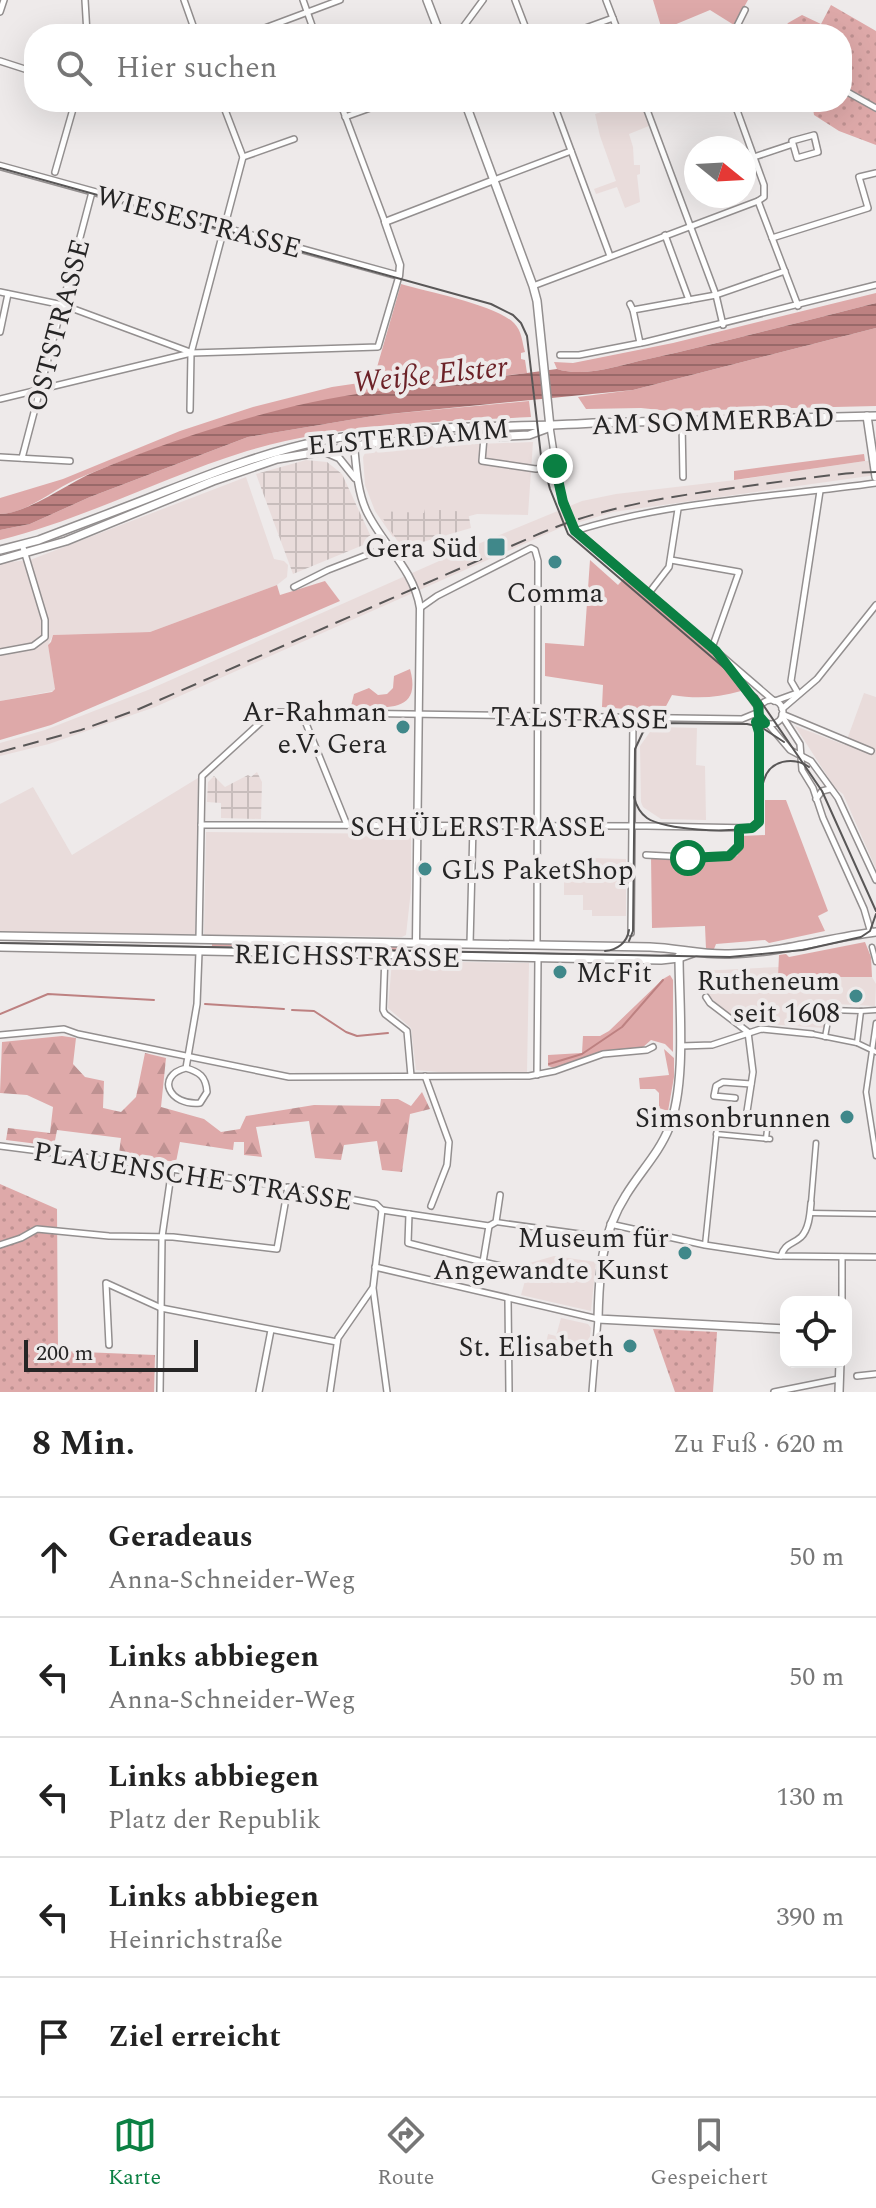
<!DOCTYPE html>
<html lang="de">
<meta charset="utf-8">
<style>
:root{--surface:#fff;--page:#f6f6f6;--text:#222;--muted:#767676;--line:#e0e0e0;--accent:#0b8043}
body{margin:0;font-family:Spectral,serif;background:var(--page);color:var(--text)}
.controls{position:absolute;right:24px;bottom:24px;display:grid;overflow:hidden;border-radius:16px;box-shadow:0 8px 32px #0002}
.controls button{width:72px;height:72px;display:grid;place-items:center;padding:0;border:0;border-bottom:2px solid var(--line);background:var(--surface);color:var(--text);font:40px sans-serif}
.compass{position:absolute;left:684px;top:136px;width:72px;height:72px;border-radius:50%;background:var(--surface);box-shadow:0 8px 32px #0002;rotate:108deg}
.scale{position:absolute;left:24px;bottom:20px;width:174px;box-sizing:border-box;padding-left:8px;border:4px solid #262525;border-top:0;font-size:22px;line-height:28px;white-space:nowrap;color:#262525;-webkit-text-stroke:6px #eeeaea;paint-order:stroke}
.stop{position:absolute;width:24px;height:24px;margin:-18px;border:6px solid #0b8043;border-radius:50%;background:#fff}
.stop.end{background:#0b8043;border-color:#fff;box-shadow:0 2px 8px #0008}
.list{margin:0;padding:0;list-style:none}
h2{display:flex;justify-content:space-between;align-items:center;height:104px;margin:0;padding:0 32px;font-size:34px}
h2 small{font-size:26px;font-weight:400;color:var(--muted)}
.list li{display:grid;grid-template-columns:52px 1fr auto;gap:24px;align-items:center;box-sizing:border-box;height:120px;padding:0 32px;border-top:2px solid var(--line)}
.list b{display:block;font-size:30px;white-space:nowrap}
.list p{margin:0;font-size:26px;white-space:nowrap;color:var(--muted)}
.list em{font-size:26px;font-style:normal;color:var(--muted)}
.icon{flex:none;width:44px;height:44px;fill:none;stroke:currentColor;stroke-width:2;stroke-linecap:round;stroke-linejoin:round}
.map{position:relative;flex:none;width:876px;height:1392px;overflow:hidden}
.search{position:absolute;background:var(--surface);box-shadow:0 8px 32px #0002;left:24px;right:24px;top:24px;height:88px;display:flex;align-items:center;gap:20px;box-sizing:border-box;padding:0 28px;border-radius:32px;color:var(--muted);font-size:30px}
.sheet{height:704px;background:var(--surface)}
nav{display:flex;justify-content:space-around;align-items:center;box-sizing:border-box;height:112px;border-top:2px solid var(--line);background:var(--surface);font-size:22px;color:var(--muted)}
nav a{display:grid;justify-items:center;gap:4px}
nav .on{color:var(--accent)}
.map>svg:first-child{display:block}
</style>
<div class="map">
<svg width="876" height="1392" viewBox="0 0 876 1392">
<defs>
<pattern id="industrial-grid" width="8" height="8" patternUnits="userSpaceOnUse" patternTransform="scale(2)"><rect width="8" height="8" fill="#e9dcdb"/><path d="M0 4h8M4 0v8" fill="none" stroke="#c8bdbc"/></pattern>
<pattern id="forest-firs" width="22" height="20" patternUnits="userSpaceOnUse" patternTransform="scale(2)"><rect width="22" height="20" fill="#dea9a9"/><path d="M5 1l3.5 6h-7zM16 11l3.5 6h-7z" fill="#be9191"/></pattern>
<pattern id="garden-dots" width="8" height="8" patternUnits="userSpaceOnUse" patternTransform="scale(2)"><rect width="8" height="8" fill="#dea9a9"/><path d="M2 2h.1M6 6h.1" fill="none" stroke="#be9191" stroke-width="1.8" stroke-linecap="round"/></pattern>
<pattern id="water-rules" width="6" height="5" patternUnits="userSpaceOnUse" patternTransform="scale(2)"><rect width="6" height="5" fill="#bd8181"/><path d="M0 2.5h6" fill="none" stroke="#996969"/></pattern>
</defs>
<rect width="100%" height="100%" fill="#eeeaea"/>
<g fill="#e9dcdb">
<path d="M633 102H640L649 126 629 134 633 147 634 165H640V174L637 175 640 202 625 208 617 187 596 194 594 189 616 181 600 136 595 114Z"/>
<path d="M533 442 528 515 477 514 393 537 375 511 365 485 363 457 366 451 374 448Z"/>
<path d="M865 461H876V475L613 512 560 528 155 707 49 744 0 756V743L45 730 148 690 473 546 582 501 616 494 744 479Z"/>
<path d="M246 477 274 559 284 561 288 565 287 577 277 585 150 632 53 635 48 645 55 688 53 691 0 701V563L30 560Z"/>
<path d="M864 693 876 697V869L843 794 835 788 795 726 845 745Z"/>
<path d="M660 727 697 728 696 765 705 766 706 820 661 819 643 807 641 802 640 746 650 732Z"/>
<path d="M198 778 195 934H0V804L33 787 72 855Z"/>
<path d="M206 832 411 834V890L406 935 402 937 204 935Z"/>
<path d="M591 858 626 859V916H592V910H583V895H564V873L578 870V860Z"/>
<path d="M392 961 529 963 527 1073H450L416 1070 411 1028 388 1008Z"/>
<path d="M779 967 778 977H872L876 984 875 1006 835 1004V1001L827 1000 822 1018 825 1019V1028L736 1022 700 987V971Z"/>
<path d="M554 1256 596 1262 591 1311 521 1295 530 1263Z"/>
<path d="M561 1318 588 1324 591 1328 589 1344 579 1345 571 1341 570 1357 553 1356V1352L545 1349 548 1334 556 1336Z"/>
</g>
<g fill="url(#industrial-grid)">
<path d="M306 460 327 462 342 474 373 541 293 574 256 474Z"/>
<path d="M425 509 468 512 471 528 402 548 378 511 424 513Z"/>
<path d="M257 772 262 782 261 819 221 818V803L207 802 208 782 214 776 225 787 248 775 251 777Z"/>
</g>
<g fill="#dea9a9">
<path d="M653 0H748L734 25 710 10 662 30Z"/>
<path d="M401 284C428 292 496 305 514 323 522 331 522 342 525 352L521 353V359L525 360 527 373C423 386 320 396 220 427 172 443 123 459 77 479 52 490 28 513 0 514V498L63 479 180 431 253 407 332 387 373 381Z"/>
<path d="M876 293V303C800 322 724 342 648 359 619 365 585 378 557 369L554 362 573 363 673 343Z"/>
<path d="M876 328V406L670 411 641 408 586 409 578 397 633 390Z"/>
<path d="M529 401 531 417C435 422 339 424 247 451 163 477 85 519 0 540V530L30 524 90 497 248 437 379 415Z"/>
<path d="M864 454 865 461 734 480V471Z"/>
<path d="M590 560 618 585 625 577C655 602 730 655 741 691 717 698 696 699 672 695L665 708 647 711 602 707 603 685 545 676V643L584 646Z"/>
<path d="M325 581 340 601 51 725 0 740V701L52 692 55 689 48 645 51 642 53 635 150 632 277 585 280 595Z"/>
<path d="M410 669C423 716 381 707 351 706L354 694 369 688 378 695 387 694 393 688 394 676Z"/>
<path d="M765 800H786L828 911 818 916 825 931 769 943 765 940 716 944 714 949H706L705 926 652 928 651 856 727 858 737 856 741 849V836L765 835Z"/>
<path d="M865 942 871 957 872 977H778L779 955 786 954 789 957Z"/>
<path d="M212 943H234L409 946H406L405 951 363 953 261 951V947L212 946Z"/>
<path d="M670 975 673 980V1052L665 1044 651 1040 642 1048 605 1052 554 1068 548 1066V1055L582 1053 583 1036H600L609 1031 663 979Z"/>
<path d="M664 1049 674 1058V1077L668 1111 659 1108V1093L655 1089H640L639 1078 669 1075Z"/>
</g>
<path fill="url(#forest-firs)" d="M62 1036 76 1038 73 1064 85 1077 104 1081 103 1108 121 1112 136 1097 145 1053 166 1058 161 1107 204 1119 221 1132 240 1129 246 1116 314 1105 380 1106 381 1099H398L411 1106 422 1092 430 1109 410 1114 402 1172 382 1170 377 1141 344 1145 341 1160 315 1158 309 1121 256 1127 262 1157 244 1155V1142H234L233 1150 180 1142 176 1162 119 1154 121 1138 57 1130 54 1146 6 1140 8 1128 50 1133 53 1107 27 1095 0 1093 2 1042Z"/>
<g fill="url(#garden-dots)">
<path d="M831 5 876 31V145L839 131 814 115 812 102H842V34H780L788 23 802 15 821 24Z"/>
<path d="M0 1184 57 1209 58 1351 155 1355 154 1392H0Z"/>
<path d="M653 1329 717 1332 713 1392H675Z"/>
</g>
<path fill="url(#water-rules)" d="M876 303V328L633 390 379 415 248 437 90 497 30 524 0 530V514C29 513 66 484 94 472 149 449 209 428 267 413 361 387 461 383 557 369 585 378 619 365 648 359 724 342 800 322 876 303Z"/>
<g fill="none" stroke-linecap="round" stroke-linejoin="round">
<g stroke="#bd8181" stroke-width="2">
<path d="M205 1004 284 1009"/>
<path d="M292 1010 314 1011 346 1032 357 1036 388 1033"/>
<path d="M0 1014 48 994 154 1000"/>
<path d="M549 1064 582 1054 622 1027 663 980"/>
</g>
<defs>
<g id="pedestrian">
<path d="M872 947 876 962"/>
<path d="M861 1011 876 1010"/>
<path d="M876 1023 866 1092 876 1156"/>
<path d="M812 1034 857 1043 876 1052"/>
<path d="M825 1037 830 1010 861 1011 857 1043"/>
<path d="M716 1134 770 1139"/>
<path d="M766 1139 768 1120"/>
<path d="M811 1203 816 1143"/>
<path d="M810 1213 876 1214"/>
<path d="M496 1222 605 1237"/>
<path d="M705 1245 718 1119 818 1123"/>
</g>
<g id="minor">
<path d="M85 0 87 34"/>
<path d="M184 0 196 34"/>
<path d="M303 0 315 34"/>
<path d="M515 0 528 34"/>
<path d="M606 0 619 34"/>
<path d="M0 12 4 0"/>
<path d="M249 34 340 0"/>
<path d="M458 34 483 0"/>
<path d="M569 34 613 18"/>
<path d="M733 34 745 10"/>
<path d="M0 61 34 72"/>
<path d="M842 89 876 108"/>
<path d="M340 102 385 222"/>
<path d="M553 102 610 256"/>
<path d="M644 102 716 295 723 325"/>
<path d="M734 102 764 185V197L758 201 798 306"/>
<path d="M345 117 387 102"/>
<path d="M243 157 294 139"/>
<path d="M754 157 793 144 792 141 814 135 818 152 797 158 793 144"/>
<path d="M55 172 75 102"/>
<path d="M494 180 571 151"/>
<path d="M665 235 689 300"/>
<path d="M772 238 868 208 859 177 876 173"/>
<path d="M533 286 758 201"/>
<path d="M0 292 63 305 190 352"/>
<path d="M630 304 633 310 716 295 785 271"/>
<path d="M633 310 640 343"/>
<path d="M0 332 8 294"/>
<path d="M560 355H579L646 342 876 285"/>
<path d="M0 399 191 353 378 347 399 276"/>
<path d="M190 410 191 353 243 157 222 102"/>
<path d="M682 422 683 477"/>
<path d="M550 427 560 492 573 528 774 701"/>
<path d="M484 437 482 461 536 469 555 466"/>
<path d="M0 457 70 461"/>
<path d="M22 458 92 192"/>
<path d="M575 531C670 501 777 497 876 483"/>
<path d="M671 560 739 572 712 648"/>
<path d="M294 587 328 570 390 546"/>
<path d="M649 593 669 567 678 509"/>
<path d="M420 608 437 596 531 548 535 550 538 561 537 945"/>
<path d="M0 652 33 646 45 637V620L22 544"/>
<path d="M724 661 759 709"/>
<path d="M798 693 791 681 820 491"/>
<circle cx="771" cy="712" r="12"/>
<path d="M775 701 797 693"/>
<path d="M782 709 817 679 876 605"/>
<path d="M305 713V721L347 825"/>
<path d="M782 714 871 751"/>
<path d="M782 716 800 744 802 770 813 788 823 818 864 909 871 933"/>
<path d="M768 724 790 750 811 761 838 798 876 880"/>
<path d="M816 799 822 791 830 789"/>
<path d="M201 825 647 826 752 828 759 822V732L756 722"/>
<path d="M646 855 705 858 729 856 739 846V829"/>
<path d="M631 933 633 718"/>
<path d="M199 939 202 776 272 712 742 719 759 712"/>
<path d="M470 944 473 826"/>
<path d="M385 955 383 1010 385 1014 407 1031 411 1076"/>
<path d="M706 997 710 1003 748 1032 753 1072 746 1118"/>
<path d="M0 1035 64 1029 78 1034 289 1077 529 1076 555 1071 603 1054 647 1050 653 1047"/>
<path d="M681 1046 712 1045 761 1029 812 1034"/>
<path d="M186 1068C199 1072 206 1076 207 1092L200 1103C169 1106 155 1076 186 1068L197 1004 199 952"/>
<path d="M537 1075 538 958"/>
<path d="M425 1076 449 1142 447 1165 431 1206"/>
<path d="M735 1098 714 1096 716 1086 723 1082 751 1084"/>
<path d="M0 1146C126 1162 251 1179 376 1204L382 1210"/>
<path d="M382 1210 373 1288 387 1392"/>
<path d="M382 1210 489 1226 496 1222 500 1195"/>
<path d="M409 1214 408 1243 483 1262 489 1226"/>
<path d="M610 1224 705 1245 777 1256 876 1257"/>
<path d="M0 1245 21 1238 37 1229 109 1236 173 1237 277 1249 288 1187"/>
<path d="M781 1256C785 1243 792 1245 801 1237 809 1229 810 1214 811 1203"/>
<path d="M483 1262 527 1272"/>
<path d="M375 1267 598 1319 592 1392"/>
<path d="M508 1299 509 1392"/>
<path d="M842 1302V1257"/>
<path d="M109 1345 106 1283 161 1308 337 1342"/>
<path d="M857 1376 876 1374"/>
<path d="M160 1392 162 1237 172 1168"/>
<path d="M259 1392 271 1330"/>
<path d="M330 1392 338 1338 372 1289"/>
<path d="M774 1392 839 1379"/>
</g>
<g id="tertiary">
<path d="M0 166 399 276 400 265 385 222 494 180"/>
<path d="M353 436C356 460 356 487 366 510 381 543 414 569 420 608L416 942"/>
<path d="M325 452 339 458 355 478"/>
</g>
<g id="secondary">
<path d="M427 0 440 34"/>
<path d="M465 102 533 286 537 301 550 427"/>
<path d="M867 416 876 477"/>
<path d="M0 550 39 540C80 524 122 509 164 492 215 472 266 452 320 441 409 423 503 429 593 423L876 416"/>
<path d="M0 560 66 541 213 481 277 459 379 442 529 435 548 428"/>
<path d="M0 936 650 947C677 948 702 955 729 954 780 953 827 938 876 932"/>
<path d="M0 947 661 960 679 958 693 953"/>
<path d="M679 956C679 1005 687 1083 669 1128 659 1153 640 1172 626 1195 601 1234 599 1274 598 1319L786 1329"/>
<path d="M839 1392 840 1362"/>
</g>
</defs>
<use href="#pedestrian" stroke="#938f8f" stroke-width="7"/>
<use href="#minor" stroke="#938f8f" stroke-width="8"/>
<use href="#tertiary" stroke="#938f8f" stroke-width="9"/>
<use href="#secondary" stroke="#938f8f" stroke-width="10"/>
<use href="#pedestrian" stroke="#fff" stroke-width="4"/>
<use href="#minor" stroke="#fff" stroke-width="5"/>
<use href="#tertiary" stroke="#fff" stroke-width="6"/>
<use href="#secondary" stroke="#fff" stroke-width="7"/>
<g stroke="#595757" stroke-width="2">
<path d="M0 168 491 304 513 315 521 323 527 336 541 456 550 489 568 534 757 696 822 791 876 911"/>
<path d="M634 797C636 805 640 813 647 818 662 829 734 835 750 826 767 815 758 796 764 780 770 760 793 756 809 767"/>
<path d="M629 941 633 931 635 749 643 732 657 723 747 724 761 727 784 742"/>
<path d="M0 943 730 957 803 950 861 937 870 931 876 914"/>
<path d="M605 951C617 950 627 943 629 930"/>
</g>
<path stroke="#595757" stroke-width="2" stroke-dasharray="16 8" stroke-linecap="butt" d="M0 752 81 730 139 709 541 533C610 504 681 495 755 485 795 480 835 473 876 472"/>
</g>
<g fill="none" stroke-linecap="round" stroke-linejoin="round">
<path stroke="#0b8043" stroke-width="10" d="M555 466 563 502 575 531 716 651 758 705 759 716 765 723 756 722 759 732V822L752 828 739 829V846L729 856 688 858"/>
</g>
<g fill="#40888a" stroke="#eeeaea" stroke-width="3">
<rect x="486" y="537" width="20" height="20" rx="4"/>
<circle cx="555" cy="562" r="8"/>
<circle cx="403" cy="727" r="8"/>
<circle cx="425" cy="869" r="8"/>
<circle cx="560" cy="972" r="8"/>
<circle cx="856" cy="996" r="8"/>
<circle cx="847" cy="1117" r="8"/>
<circle cx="685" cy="1253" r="8"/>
<circle cx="630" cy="1346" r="8"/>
</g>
<g text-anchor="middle" stroke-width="8" stroke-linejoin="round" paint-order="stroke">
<g font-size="28" fill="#262525" stroke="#eeeaea">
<text transform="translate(199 221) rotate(15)" y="10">WIESESTRASSE</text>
<text transform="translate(57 325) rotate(-75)" y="10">OSTSTRASSE</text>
<text transform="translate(713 420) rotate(-2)" y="10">AM SOMMERBAD</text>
<text transform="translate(408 436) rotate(-5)" y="10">ELSTERDAMM</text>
<text transform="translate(580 717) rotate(1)" y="10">TALSTRASSE</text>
<text x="478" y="836">SCHÜLERSTRASSE</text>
<text transform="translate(347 955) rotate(1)" y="10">REICHSSTRASSE</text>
<text transform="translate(193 1175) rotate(9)" y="10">PLAUENSCHE STRASSE</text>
</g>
<g font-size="28" fill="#262525" stroke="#eeeaea" text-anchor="end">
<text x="478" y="557">Gera Süd</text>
<text x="555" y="602" text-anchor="middle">Comma</text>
<text x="387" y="721">Ar-Rahman<tspan x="387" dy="32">e.V. Gera</tspan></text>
<text x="441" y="879" text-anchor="start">GLS PaketShop</text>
<text x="576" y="982" text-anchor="start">McFit</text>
<text x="840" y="990">Rutheneum<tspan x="840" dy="32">seit 1608</tspan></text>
<text x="831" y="1127">Simsonbrunnen</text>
<text x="669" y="1247">Museum für<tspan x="669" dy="32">Angewandte Kunst</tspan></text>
<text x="614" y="1356">St. Elisabeth</text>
</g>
<g font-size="30" font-style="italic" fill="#6c2228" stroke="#eeeaea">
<text transform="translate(430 374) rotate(-6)" y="10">Weiße Elster</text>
</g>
</g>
</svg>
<div class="controls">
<button><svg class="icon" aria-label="locate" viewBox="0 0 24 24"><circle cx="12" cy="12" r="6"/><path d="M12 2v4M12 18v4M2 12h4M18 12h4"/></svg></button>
</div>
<svg class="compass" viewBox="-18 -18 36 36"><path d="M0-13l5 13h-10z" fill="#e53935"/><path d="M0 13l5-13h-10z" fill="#767676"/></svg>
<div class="scale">200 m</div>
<div class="stop" style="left:688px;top:858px"></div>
<div class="stop end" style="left:555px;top:466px"></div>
<div class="search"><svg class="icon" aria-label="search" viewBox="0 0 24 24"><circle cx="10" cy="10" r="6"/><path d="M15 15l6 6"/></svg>Hier suchen</div>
</div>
<section class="sheet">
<h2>8 Min.<small>Zu Fuß · 620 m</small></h2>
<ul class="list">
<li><svg class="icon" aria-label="ahead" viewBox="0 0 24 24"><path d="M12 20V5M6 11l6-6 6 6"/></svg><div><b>Geradeaus</b><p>Anna-Schneider-Weg</p></div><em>50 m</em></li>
<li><svg class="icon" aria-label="left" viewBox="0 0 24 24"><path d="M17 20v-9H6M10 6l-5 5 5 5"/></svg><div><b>Links abbiegen</b><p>Anna-Schneider-Weg</p></div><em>50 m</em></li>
<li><svg class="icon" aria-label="left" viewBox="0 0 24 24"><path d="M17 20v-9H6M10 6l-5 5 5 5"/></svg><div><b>Links abbiegen</b><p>Platz der Republik</p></div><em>130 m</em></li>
<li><svg class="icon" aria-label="left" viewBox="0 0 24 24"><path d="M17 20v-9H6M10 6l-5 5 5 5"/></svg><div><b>Links abbiegen</b><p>Heinrichstraße</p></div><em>390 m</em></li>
<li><svg class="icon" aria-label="arrive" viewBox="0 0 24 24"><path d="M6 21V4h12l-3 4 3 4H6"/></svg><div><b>Ziel erreicht</b></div></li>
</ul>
</section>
<nav>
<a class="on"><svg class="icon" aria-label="map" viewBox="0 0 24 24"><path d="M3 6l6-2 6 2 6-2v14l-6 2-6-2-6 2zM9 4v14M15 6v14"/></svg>Karte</a>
<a><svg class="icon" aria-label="directions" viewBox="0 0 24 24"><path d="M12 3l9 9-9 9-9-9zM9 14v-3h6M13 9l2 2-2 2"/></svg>Route</a>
<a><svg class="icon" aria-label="saved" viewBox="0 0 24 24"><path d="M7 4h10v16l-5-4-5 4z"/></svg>Gespeichert</a>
</nav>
